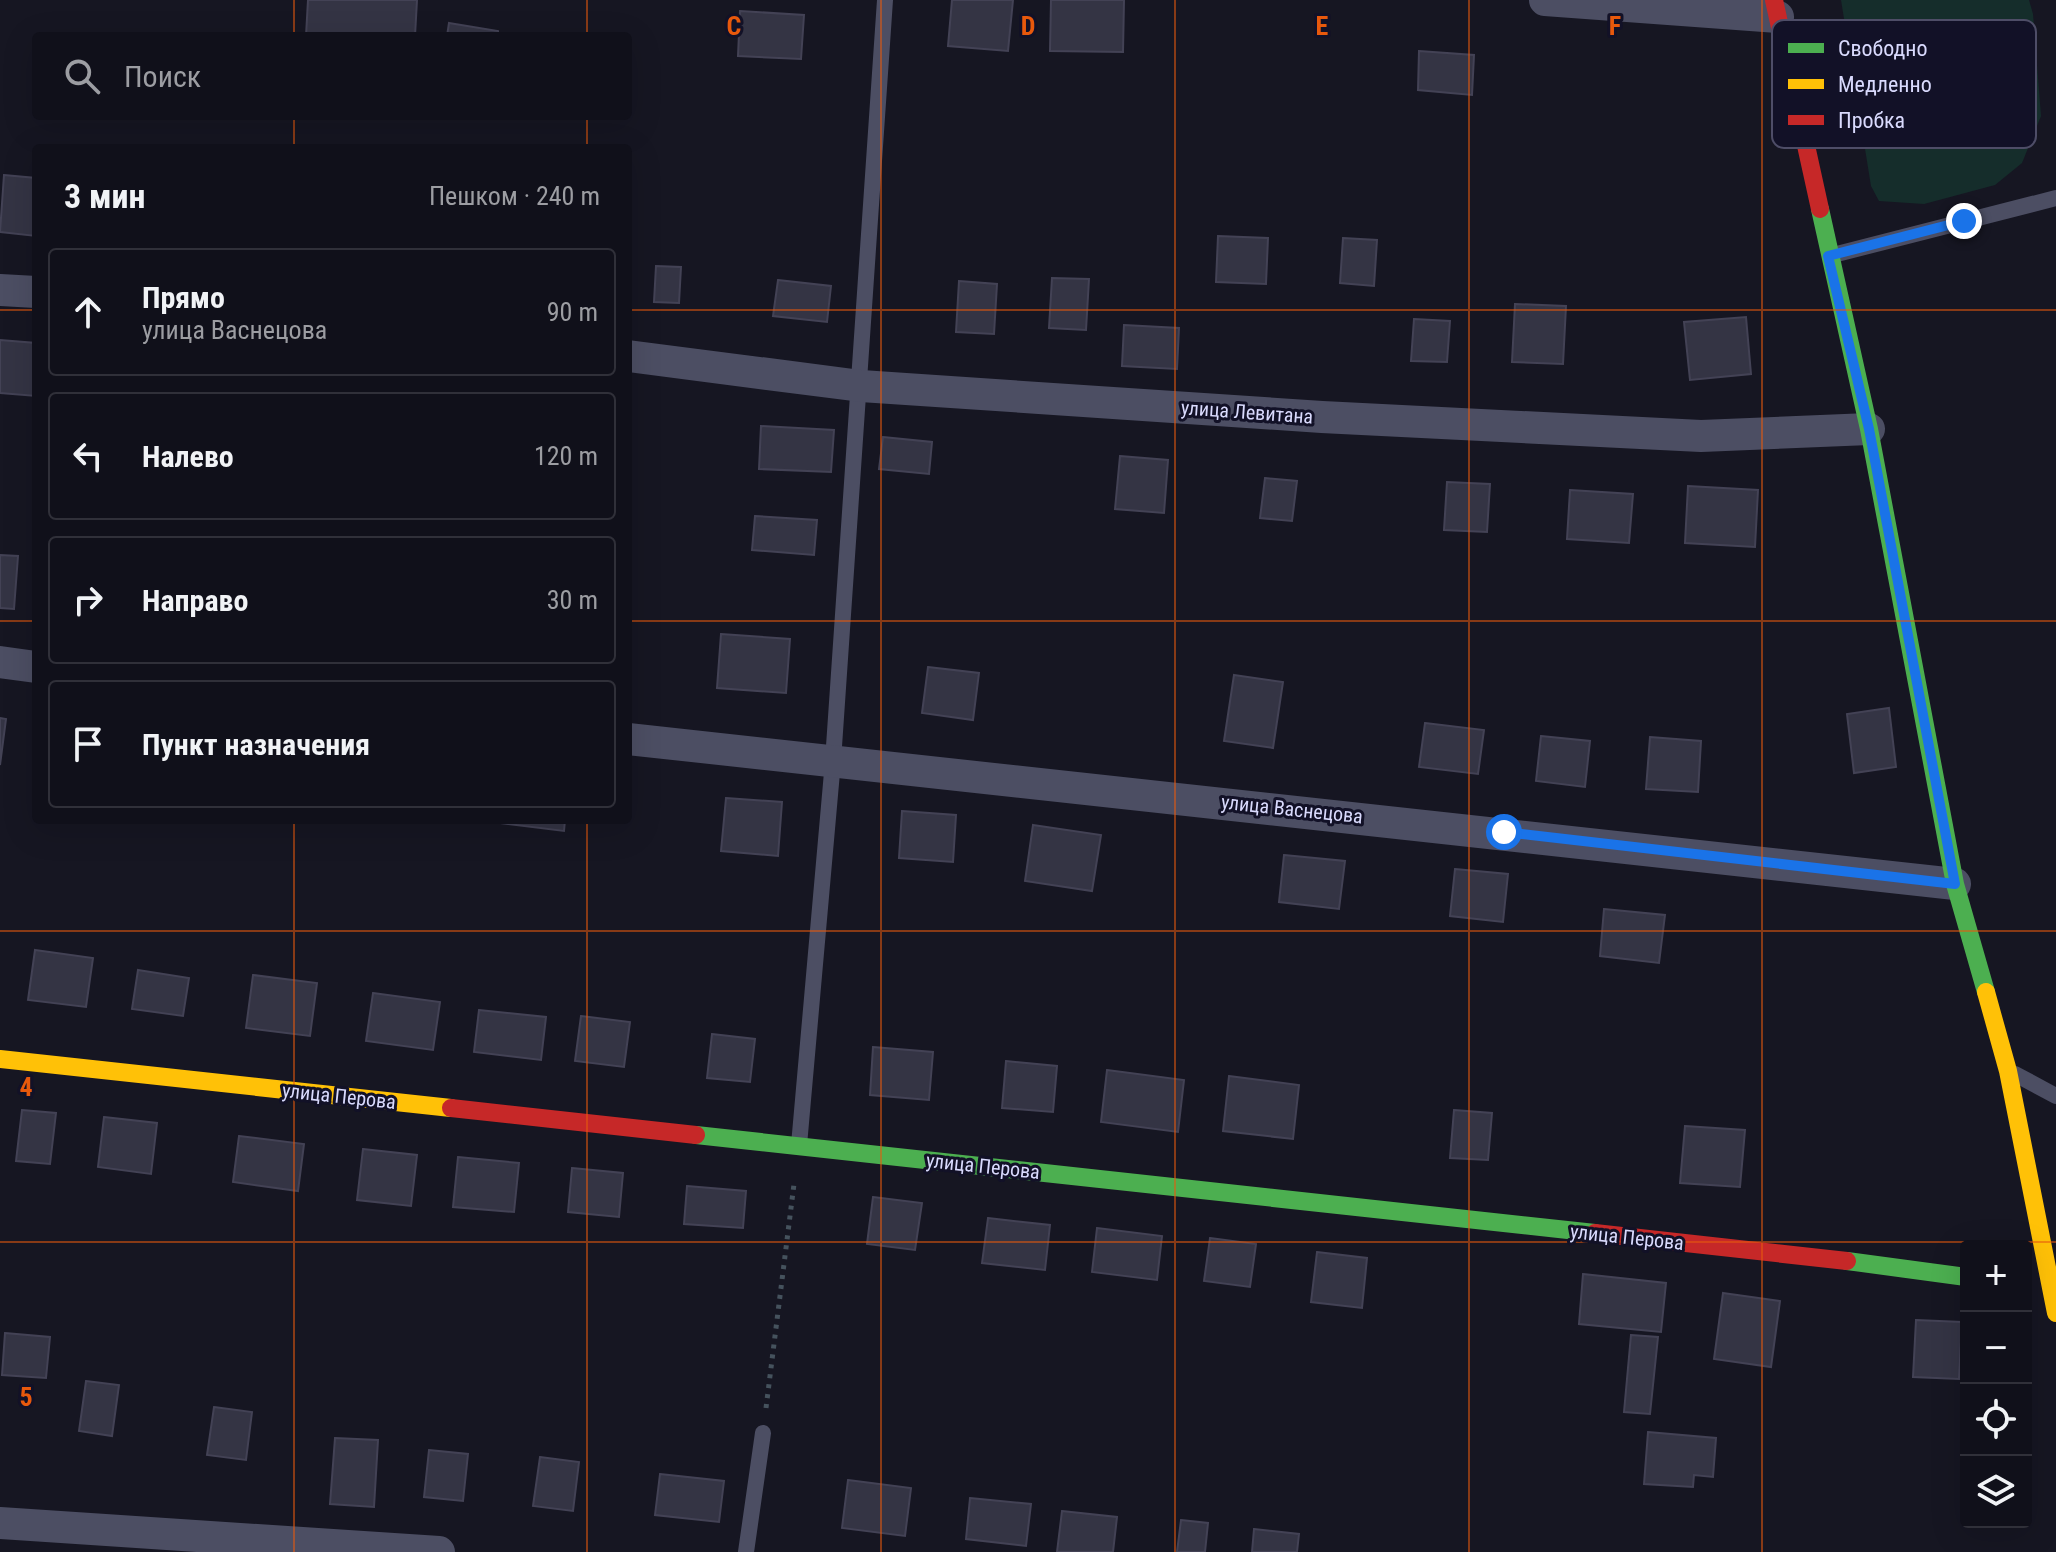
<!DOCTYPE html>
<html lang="ru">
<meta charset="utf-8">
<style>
:root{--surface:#10101a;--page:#1e1e27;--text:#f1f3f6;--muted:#9c9da2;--line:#303039}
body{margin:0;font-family:"Roboto Condensed",sans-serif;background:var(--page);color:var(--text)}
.controls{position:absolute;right:24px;bottom:24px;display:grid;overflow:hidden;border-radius:8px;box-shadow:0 8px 32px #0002}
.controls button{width:72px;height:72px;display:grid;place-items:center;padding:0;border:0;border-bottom:2px solid var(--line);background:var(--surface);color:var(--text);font:40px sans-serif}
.stop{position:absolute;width:24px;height:24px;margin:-18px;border:6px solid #1a73e8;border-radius:50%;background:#fff}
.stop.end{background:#1a73e8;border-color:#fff;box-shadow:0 2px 8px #0008}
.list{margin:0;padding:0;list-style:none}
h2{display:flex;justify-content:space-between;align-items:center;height:104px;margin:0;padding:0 32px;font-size:34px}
h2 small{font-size:26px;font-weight:400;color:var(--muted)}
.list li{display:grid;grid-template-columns:52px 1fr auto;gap:24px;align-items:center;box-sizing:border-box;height:128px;margin:0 16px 16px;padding:0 16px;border:2px solid var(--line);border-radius:8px}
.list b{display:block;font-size:30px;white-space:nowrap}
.list p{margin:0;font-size:26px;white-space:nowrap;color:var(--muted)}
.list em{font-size:26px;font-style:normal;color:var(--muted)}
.icon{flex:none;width:44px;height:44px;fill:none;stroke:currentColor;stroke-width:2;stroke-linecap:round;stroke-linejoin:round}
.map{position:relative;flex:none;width:2056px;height:1552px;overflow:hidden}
.search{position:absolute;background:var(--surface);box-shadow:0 8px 32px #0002;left:32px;top:32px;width:600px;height:88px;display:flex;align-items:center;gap:20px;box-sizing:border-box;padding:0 28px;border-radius:8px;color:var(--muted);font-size:30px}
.panel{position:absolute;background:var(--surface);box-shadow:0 8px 32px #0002;left:32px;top:144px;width:600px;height:680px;border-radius:8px}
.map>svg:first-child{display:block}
</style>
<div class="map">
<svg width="2056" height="1552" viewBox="0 0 2056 1552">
<rect width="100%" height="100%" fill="#161622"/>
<path fill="#152d2b" d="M1841 0H2029L2033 14 2041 116 2022 163 1995 185 1924 204 1879 201 1871 186Z"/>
<g fill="#343444" stroke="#434255" stroke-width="2">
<path d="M308 0H417L415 36H306Z"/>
<path d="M952 0H1013L1008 51 948 46Z"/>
<path d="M1051 0H1124L1123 52 1050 51Z"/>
<path d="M740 11 804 15 801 59 738 56Z"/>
<path d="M449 23 498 31V36H447Z"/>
<path d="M1419 51 1474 55 1472 95 1418 90Z"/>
<path d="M4 175 36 178V236L0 232Z"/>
<path d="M1218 236 1268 238 1266 284 1216 282Z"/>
<path d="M1343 238 1377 240 1374 286 1340 283Z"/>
<path d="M656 266 681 267 679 303 654 302Z"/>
<path d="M1052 278 1089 279 1086 330 1049 328Z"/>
<path d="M778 280 831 286 827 322 773 316Z"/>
<path d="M959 281 997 284 994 334 956 332Z"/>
<path d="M1515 304 1566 306 1563 364 1512 362Z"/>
<path d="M1746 317 1751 374 1690 380 1684 322Z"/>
<path d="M1414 319 1450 321 1447 362 1411 361Z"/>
<path d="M1124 325 1179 328 1177 369 1122 366Z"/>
<path d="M0 340 36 343V396L0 393Z"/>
<path d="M761 426 834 430 831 472 759 469Z"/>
<path d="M883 437 932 442 929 474 879 469Z"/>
<path d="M1120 456 1168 460 1164 513 1115 509Z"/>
<path d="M1265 478 1297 481 1292 521 1260 518Z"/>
<path d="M1447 482 1490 484 1487 532 1444 530Z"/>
<path d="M1688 486 1758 490 1755 547 1685 543Z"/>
<path d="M1570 490 1633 494 1629 543 1567 539Z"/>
<path d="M755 516 817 520 814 555 752 550Z"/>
<path d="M0 555 18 556 14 609 0 608Z"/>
<path d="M721 634 790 639 786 693 717 688Z"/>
<path d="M928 667 979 673 973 720 922 713Z"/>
<path d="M1234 675 1283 682 1273 748 1224 741Z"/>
<path d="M1889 708 1896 767 1854 773 1847 714Z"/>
<path d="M0 718 6 719 0 765Z"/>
<path d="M1425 723 1484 730 1478 774 1419 767Z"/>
<path d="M1541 736 1590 741 1585 787 1536 781Z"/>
<path d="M1650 737 1701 741 1698 792 1646 789Z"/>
<path d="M726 798 782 802 778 856 721 851Z"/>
<path d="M902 811 956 815 953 862 899 858Z"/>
<path d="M476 820H565L564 831Z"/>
<path d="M1033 825 1101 835 1092 891 1025 881Z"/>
<path d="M1284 855 1345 861 1339 909 1279 902Z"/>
<path d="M1455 869 1508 874 1503 922 1450 916Z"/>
<path d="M1604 909 1665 915 1659 963 1600 956Z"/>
<path d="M35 950 93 958 86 1007 28 1000Z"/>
<path d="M138 970 189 978 183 1016 132 1009Z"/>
<path d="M253 975 317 983 310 1036 246 1028Z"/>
<path d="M373 993 440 1002 433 1050 366 1041Z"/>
<path d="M479 1010 546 1017 541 1060 474 1052Z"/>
<path d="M581 1016 630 1022 624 1067 575 1061Z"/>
<path d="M712 1034 755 1039 750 1082 707 1078Z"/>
<path d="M873 1047 933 1052 929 1100 870 1095Z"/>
<path d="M1006 1061 1057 1066 1053 1112 1002 1108Z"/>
<path d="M1107 1070 1184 1080 1178 1132 1101 1122Z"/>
<path d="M1229 1076 1299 1085 1293 1139 1223 1131Z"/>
<path d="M22 1110 56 1113 50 1164 16 1161Z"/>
<path d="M1454 1110 1492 1113 1488 1160 1450 1158Z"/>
<path d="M104 1117 157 1123 151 1174 98 1167Z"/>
<path d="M1685 1126 1745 1130 1740 1187 1680 1183Z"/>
<path d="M239 1136 304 1144 298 1191 233 1182Z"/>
<path d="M363 1149 417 1155 411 1206 357 1200Z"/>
<path d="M458 1157 519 1163 514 1212 453 1207Z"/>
<path d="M572 1168 623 1173 619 1217 568 1212Z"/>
<path d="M687 1186 746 1191 743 1228 684 1224Z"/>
<path d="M873 1197 922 1203 915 1250 867 1244Z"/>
<path d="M988 1218 1050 1225 1045 1270 982 1263Z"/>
<path d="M1097 1228 1162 1236 1157 1280 1092 1272Z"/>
<path d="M1210 1238 1256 1244 1250 1287 1204 1281Z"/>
<path d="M1317 1252 1367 1258 1362 1308 1311 1302Z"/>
<path d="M1583 1274 1666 1283 1661 1332 1579 1324Z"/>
<path d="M1723 1293 1780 1301 1771 1367 1714 1359Z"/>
<path d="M1916 1320 1962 1322 1959 1379 1913 1377Z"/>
<path d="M5 1333 50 1337 46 1378 2 1375Z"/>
<path d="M1631 1335 1658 1337 1650 1414 1624 1412Z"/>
<path d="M86 1381 119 1385 112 1436 79 1431Z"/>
<path d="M214 1407 252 1412 246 1460 207 1455Z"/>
<path d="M1648 1432 1716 1438 1713 1477 1694 1475 1693 1487 1644 1484Z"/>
<path d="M335 1438 378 1440 374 1507 330 1504Z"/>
<path d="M429 1450 468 1454 463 1501 424 1497Z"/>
<path d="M540 1457 579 1462 573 1511 533 1506Z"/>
<path d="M660 1474 724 1481 719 1522 655 1515Z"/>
<path d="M848 1480 911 1488 905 1536 842 1528Z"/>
<path d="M970 1498 1031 1504 1026 1546 966 1539Z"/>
<path d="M1062 1511 1117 1517 1113 1552H1057Z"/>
<path d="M1181 1520 1208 1523 1205 1552H1177Z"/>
<path d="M1254 1529 1299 1534 1297 1552H1252Z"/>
</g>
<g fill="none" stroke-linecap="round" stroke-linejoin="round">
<path stroke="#45525d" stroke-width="5" stroke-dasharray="4 6" stroke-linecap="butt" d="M766 1408 794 1184"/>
<g stroke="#4c4e63" stroke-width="16">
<path d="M1833 255 2056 198"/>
<path d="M2015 1074 2056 1096"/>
<path d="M799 1145 833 761 885 0"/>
<path d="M746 1552 763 1433"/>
</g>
<g stroke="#4c4e63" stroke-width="32">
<path d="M1545 0 1778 17"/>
<path d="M0 290 36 292"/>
<path d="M628 356 861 386 1322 417 1701 436 1869 429"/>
<path d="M0 662 36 667"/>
<path d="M628 739 1955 884"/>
<path d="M0 1523 439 1552"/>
</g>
<g stroke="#4caf50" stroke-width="18">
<path d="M1820 209 1869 429 1955 884 1986 992"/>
<path d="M696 1135 1595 1233"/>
<path d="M1847 1261 1966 1277"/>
</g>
<g stroke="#ffc107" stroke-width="18">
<path d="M1986 992 2008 1071 2056 1313"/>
<path d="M0 1059 451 1108"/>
</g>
<g stroke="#c62828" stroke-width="18">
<path d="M1774 0 1820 209"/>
<path d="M451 1108 696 1135"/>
<path d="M1595 1233 1847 1261"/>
</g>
</g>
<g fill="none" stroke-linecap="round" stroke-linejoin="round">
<path stroke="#1a73e8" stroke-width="10" d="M1504 832 1955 884 1869 429 1828 256 1964 221"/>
</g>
<path fill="none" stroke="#e8590c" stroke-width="2" stroke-opacity="0.55" d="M294 0V36M587 0V36M881 0V1552M1175 0V1552M1469 0V1552M1762 0V1552M294 116V148M587 116V148M0 310H36M628 310H2056M0 621H36M628 621H2056M294 820V1552M587 820V1552M0 931H2056M0 1242H2056"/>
<g text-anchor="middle" stroke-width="6" stroke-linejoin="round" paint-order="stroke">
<g font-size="20" fill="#d9dafd" stroke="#121127">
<text transform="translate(1247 412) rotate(4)" y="7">улица Левитана</text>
<text transform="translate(1292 809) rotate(6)" y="7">улица Васнецова</text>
<text transform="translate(339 1096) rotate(6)" y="7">улица Перова</text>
<text transform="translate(983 1166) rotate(6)" y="7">улица Перова</text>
<text transform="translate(1627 1237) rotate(6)" y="7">улица Перова</text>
</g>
</g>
<rect x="1772" y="20" width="264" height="128" rx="12" fill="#121127" stroke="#4e4d67" stroke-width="2"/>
<rect x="1788" y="43" width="36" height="10" fill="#4caf50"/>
<rect x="1788" y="79" width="36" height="10" fill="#ffc107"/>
<rect x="1788" y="115" width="36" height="10" fill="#c62828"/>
<g font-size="22" fill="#d9dafd">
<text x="1838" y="56">Свободно</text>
<text x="1838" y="92">Медленно</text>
<text x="1838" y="128">Пробка</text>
</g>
<g font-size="26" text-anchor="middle" font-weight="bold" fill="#e8590c" stroke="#121127" stroke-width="6" stroke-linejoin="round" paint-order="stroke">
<text x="734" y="35">C</text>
<text x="1028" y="35">D</text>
<text x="1322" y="35">E</text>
<text x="1615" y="35">F</text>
<text x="26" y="1096">4</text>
<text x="26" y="1406">5</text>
</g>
</svg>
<div class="controls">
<button>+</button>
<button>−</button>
<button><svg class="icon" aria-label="locate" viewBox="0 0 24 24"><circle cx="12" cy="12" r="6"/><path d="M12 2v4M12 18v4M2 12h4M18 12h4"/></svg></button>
<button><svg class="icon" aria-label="layers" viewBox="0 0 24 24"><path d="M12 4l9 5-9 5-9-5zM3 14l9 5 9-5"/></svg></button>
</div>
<div class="stop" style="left:1504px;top:832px"></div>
<div class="stop end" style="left:1964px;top:221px"></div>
<div class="search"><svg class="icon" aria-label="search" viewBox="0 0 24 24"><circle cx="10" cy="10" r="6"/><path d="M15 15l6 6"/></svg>Поиск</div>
<section class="panel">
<h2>3 мин<small>Пешком · 240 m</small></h2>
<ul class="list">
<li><svg class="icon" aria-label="ahead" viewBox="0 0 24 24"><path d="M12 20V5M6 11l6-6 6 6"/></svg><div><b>Прямо</b><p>улица Васнецова</p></div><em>90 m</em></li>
<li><svg class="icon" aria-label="left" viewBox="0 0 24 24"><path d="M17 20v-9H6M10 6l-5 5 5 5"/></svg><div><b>Налево</b></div><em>120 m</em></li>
<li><svg class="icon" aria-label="right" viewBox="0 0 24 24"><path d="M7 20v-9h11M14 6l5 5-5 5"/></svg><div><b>Направо</b></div><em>30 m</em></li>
<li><svg class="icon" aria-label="arrive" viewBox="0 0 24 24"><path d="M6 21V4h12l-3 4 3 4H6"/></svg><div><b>Пункт назначения</b></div></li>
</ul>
</section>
</div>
